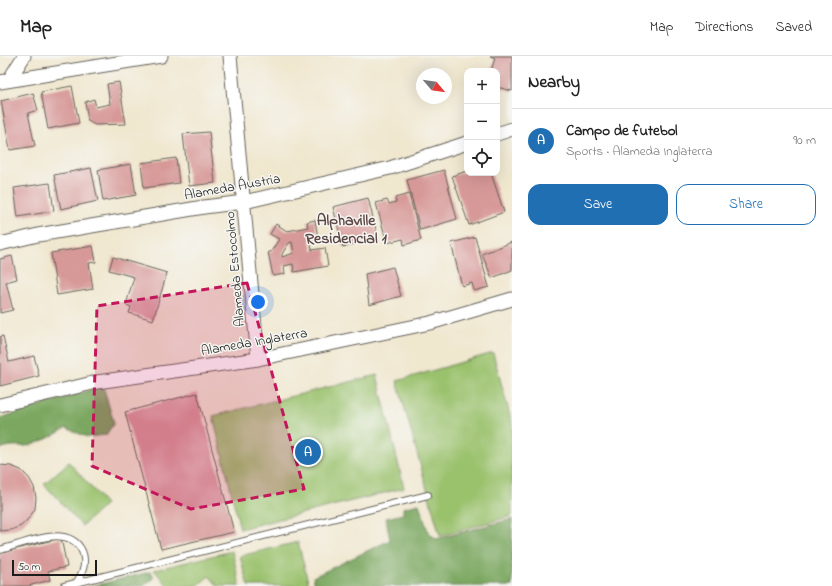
<!DOCTYPE html>
<meta charset="utf-8">
<style>
:root{--surface:#fff;--page:#f6f6f6;--text:#222;--muted:#767676;--line:#e0e0e0;--accent:#1f6fb2}
body{margin:0;font-family:"Indie Flower",sans-serif;background:var(--page);color:var(--text)}
.controls{position:absolute;right:12px;top:12px;display:grid;overflow:hidden;border-radius:8px;box-shadow:0 4px 16px #0002}
.controls button{width:36px;height:36px;display:grid;place-items:center;padding:0;border:0;border-bottom:1px solid var(--line);background:var(--surface);color:var(--text);font:20px sans-serif}
.compass{position:absolute;left:416px;top:12px;width:36px;height:36px;border-radius:50%;background:var(--surface);box-shadow:0 4px 16px #0002;rotate:119deg}
.scale{position:absolute;left:12px;bottom:10px;width:85px;box-sizing:border-box;padding-left:4px;border:2px solid #1c1c1c;border-top:0;font-size:11px;line-height:14px;white-space:nowrap;color:#1c1c1c;-webkit-text-stroke:3px #f6f6f2;paint-order:stroke}
.you{position:absolute;left:258px;top:246px;width:14px;height:14px;margin:-10px;border:3px solid #fff;border-radius:50%;background:#1a73e8;box-shadow:0 0 0 6px #1a73e833}
.badge{display:grid;place-items:center;width:26px;height:26px;border-radius:50%;background:var(--accent);color:#fff;font-size:13px;font-weight:700}
.pin{position:absolute;translate:-50% -50%;border:2px solid #fff;box-shadow:0 1px 4px #0006}
.list{margin:0;padding:0;list-style:none}
h2{display:flex;justify-content:space-between;align-items:center;height:52px;margin:0;padding:0 16px;font-size:17px}
h2 small{font-size:13px;font-weight:400;color:var(--muted)}
.list li{display:grid;grid-template-columns:26px 1fr auto;gap:12px;align-items:center;box-sizing:border-box;height:64px;padding:0 16px;border-top:1px solid var(--line)}
.list b{display:block;font-size:15px;white-space:nowrap}
.list p{margin:0;font-size:13px;white-space:nowrap;color:var(--muted)}
.list em{font-size:13px;font-style:normal;color:var(--muted)}
.actions{display:flex;gap:8px;padding:12px 16px}
.actions a{flex:1;padding:9px 0;border:1px solid var(--accent);border-radius:12px;text-align:center;font-size:14px;color:var(--accent)}
.actions .main{background:var(--accent);color:#fff}
.icon{flex:none;width:22px;height:22px;fill:none;stroke:currentColor;stroke-width:2;stroke-linecap:round;stroke-linejoin:round}
.map{position:relative;flex:none;width:512px;height:530px;overflow:hidden}
header{display:flex;align-items:center;gap:24px;box-sizing:border-box;height:56px;padding:0 20px;background:var(--surface);border-bottom:1px solid var(--line)}
header strong{font-size:19px}
nav{display:flex;gap:22px;margin-inline-start:auto;font-size:14px}
main{display:flex}
aside{flex:1;background:var(--surface)}
.map>svg:first-child{display:block}
</style>
<header>
<strong>Map</strong>
<nav><a>Map</a><a>Directions</a><a>Saved</a></nav>
</header>
<main>
<div class="map">
<svg width="512" height="530" viewBox="0 0 512 530">
<rect width="100%" height="100%" fill="#f6f6f2"/>
<filter id="ink" filterUnits="userSpaceOnUse"><feTurbulence type="fractalNoise" baseFrequency=".025" numOctaves="2"/><feDisplacementMap in="SourceGraphic" scale="8" xChannelSelector="R" yChannelSelector="G"/><feConvolveMatrix kernelMatrix="1 2 1 2 8 2 1 2 1" color-interpolation-filters="sRGB"/></filter>
<filter id="wash" filterUnits="userSpaceOnUse"><feTurbulence type="fractalNoise" baseFrequency=".012" numOctaves="4" result="noise"/><feDisplacementMap in="SourceGraphic" scale="16" xChannelSelector="R" yChannelSelector="G"/><feGaussianBlur stdDeviation="0.9" result="paint"/><feColorMatrix in="noise" values="0 0 0 0 0 0 0 0 0 0 0 0 0 0 0 0 0 1.4 0 .05"/><feComposite in="paint" operator="in"/></filter>
<g filter="url(#wash)">
<rect width="100%" height="100%" fill="#f0e7cf"/>
<g fill="#9ac16c" stroke="#5b6e44">
<path d="M493 297 512 367V460L440 480 397 325Z"/>
<path d="M377 319 404 432 240 473 213 360Z"/>
<path d="M69 406 106 448 82 470 44 428Z"/>
<path d="M298 486 309 530H248L240 500Z"/>
<path d="M232 495 240 530H218L209 520 197 530H168L154 514Z"/>
</g>
<g fill="#7ba760" stroke="#4c623e">
<path d="M103 330 114 367 106 379 87 381 66 372C55 379 44 385 31 389 19 392 15 387 0 393V362Z"/>
<path d="M419 448 428 475 436 483 512 463V530H315L313 521 390 484 386 462 403 458V452Z"/>
<path d="M150 516 154 521 144 530H92Z"/>
</g>
<g id="blocks">
<g fill="#d79998" fill-rule="evenodd">
<path d="M490 0H512V35L497 31V15H491L495 2Z"/>
<path d="M119 26 126 68 95 69 88 65 85 46 94 43 96 51 110 48 107 28Z"/>
<path d="M72 30 79 67 48 73 41 36Z"/>
<path d="M33 37 38 54 28 57 35 90 10 94 1 45Z"/>
<path d="M209 76 215 127 189 130 183 78Z"/>
<path d="M176 102 179 127 144 132 141 107Z"/>
<path d="M131 108 136 139 103 145 98 114Z"/>
<path d="M91 112 98 145 61 153 54 119Z"/>
<path d="M444 114 457 163 420 174 407 124Z"/>
<path d="M467 115V117H491L504 156 469 169 452 120Z"/>
<path d="M50 127 54 155 18 161 14 132Z"/>
<path d="M409 138 421 184 404 189 403 183 387 187 376 147 387 144 389 148 396 146 395 142Z"/>
<path d="M368 142 378 182 343 191 333 151Z"/>
<path d="M315 164 318 182 310 184 312 194 325 192 328 210 294 216 293 208 284 210 285 218 273 220 268 196H271L279 183 270 178 276 168 287 175 308 171 307 166ZM292 186 294 197 282 201V198L289 187Z"/>
<path d="M475 181 489 231 474 235 472 227 462 230 451 187Z"/>
<path d="M512 186V214L492 222 482 198Z"/>
<path d="M93 190 96 206 89 207 93 233 57 239 51 197Z"/>
<path d="M12 200 17 223 6 226 13 254 0 257V203Z"/>
<path d="M113 201 167 217 153 264 129 257 131 251 126 249 134 221 109 214Z"/>
<path d="M393 211 401 240 369 249 365 218Z"/>
<path d="M3 280 9 306 34 300 39 320 0 330V281Z"/>
<path d="M197 337 234 476 161 493 125 356Z"/>
<path d="M0 409 11 410 21 414 29 422 34 431 36 442 35 453 29 462 21 470 11 474 0 475Z"/>
<path d="M61 482 67 511 48 515 50 524 28 530H0V497Z"/>
</g>
</g>
</g>
<g filter="url(#ink)">
<use href="#blocks" fill-opacity="0" stroke="#66635b" stroke-width="1"/>
<g fill="none" stroke-linecap="round" stroke-linejoin="round">
<defs>
<g id="service">
<path d="M0 494C24 488 68 466 82 495 87 507 83 517 76 527"/>
<path d="M64 530 428 439"/>
</g>
<g id="minor">
<path d="M230 0 258 303"/>
<path d="M9 24 24 0"/>
<path d="M0 26 161 0"/>
<path d="M497 78 512 73"/>
<path d="M0 188 38 179 204 151 244 146 390 112 467 87"/>
<path d="M0 349 97 326 258 303 430 267 512 243"/>
</g>
</defs>
<use href="#service" stroke="#66635b" stroke-width="8"/>
<use href="#minor" stroke="#66635b" stroke-width="15"/>
<use href="#service" stroke="#fff" stroke-width="6"/>
<use href="#minor" stroke="#fff" stroke-width="13"/>
</g>
</g>
<path fill="#c2185b" fill-opacity="0.2" stroke="#c2185b" stroke-width="3" stroke-dasharray="8 5" stroke-linejoin="round" d="M247 227 304 433 191 453 92 410 97 250Z"/>
<g text-anchor="middle" stroke-width="3" stroke-linejoin="round" paint-order="stroke">
<g font-size="14" fill="#1c1c1c" stroke="#f6f6f2">
<text transform="translate(232 130) rotate(-10)" y="5">Alameda Áustria</text>
<text transform="translate(234 213) rotate(-95)" y="5">Alameda Estocolmo</text>
<text transform="translate(254 285) rotate(-10)" y="5">Alameda Inglaterra</text>
</g>
<g font-size="16" font-weight="bold" fill="#5d4847" stroke="#f6f6f2">
<text x="346" y="169">Alphaville<tspan x="346" dy="18">Residencial 1</tspan></text>
</g>
</g>
</svg>
<div class="controls">
<button>+</button>
<button>−</button>
<button><svg class="icon" aria-label="locate" viewBox="0 0 24 24"><circle cx="12" cy="12" r="6"/><path d="M12 2v4M12 18v4M2 12h4M18 12h4"/></svg></button>
</div>
<svg class="compass" viewBox="-18 -18 36 36"><path d="M0-13l5 13h-10z" fill="#e53935"/><path d="M0 13l5-13h-10z" fill="#767676"/></svg>
<div class="scale">50 m</div>
<div class="you"></div>
<div class="pin badge" style="left:308px;top:396px">A</div>
</div>
<aside>
<h2>Nearby<small></small></h2>
<ul class="list">
<li><span class="badge">A</span><div><b>Campo de futebol</b><p>Sports · Alameda Inglaterra</p></div><em>90 m</em></li>
</ul>
<div class="actions"><a class="main">Save</a><a>Share</a></div>
</aside>
</main>
